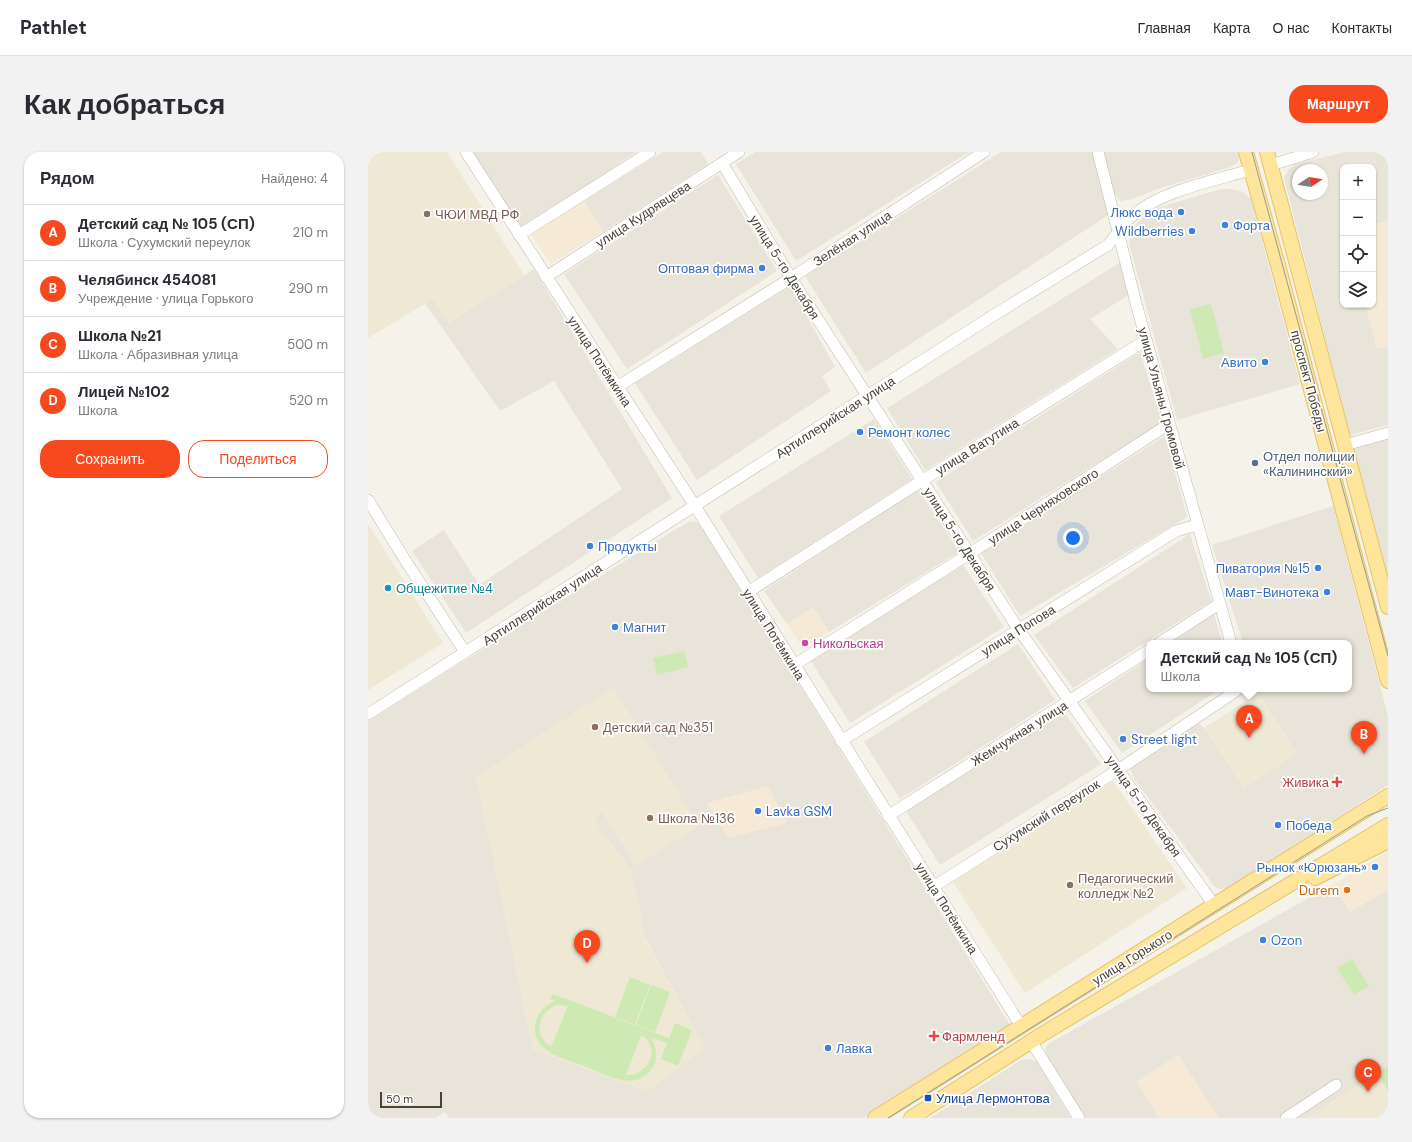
<!DOCTYPE html>
<html lang="ru">
<meta charset="utf-8">
<style>
:root{--surface:#fff;--page:#f2f2f3;--text:#2b2b33;--muted:#7c7c81;--line:#e1e1e2;--accent:#f8481e}
body{margin:0;font-family:"DM Sans",sans-serif;background:var(--page);color:var(--text)}
.controls{position:absolute;right:12px;top:12px;display:grid;overflow:hidden;border-radius:8px;box-shadow:0 1px 3px #0004}
.controls button{width:36px;height:36px;display:grid;place-items:center;padding:0;border:0;border-bottom:1px solid var(--line);background:var(--surface);color:var(--text);font:20px sans-serif}
.compass{position:absolute;left:924px;top:12px;width:36px;height:36px;border-radius:50%;background:var(--surface);box-shadow:0 1px 3px #0004;rotate:78deg}
.scale{position:absolute;left:12px;bottom:10px;width:62px;box-sizing:border-box;padding-left:4px;border:2px solid #494338;border-top:0;font-size:11px;line-height:14px;white-space:nowrap;color:#494338;-webkit-text-stroke:3px #fff;paint-order:stroke}
.you{position:absolute;left:705px;top:386px;width:14px;height:14px;margin:-10px;border:3px solid #fff;border-radius:50%;background:#1a73e8;box-shadow:0 0 0 6px #1a73e833}
.badge{display:grid;place-items:center;width:26px;height:26px;border-radius:50%;background:var(--accent);color:#fff;font-size:13px;font-weight:700}
.pin{position:absolute;translate:-50% -33px;filter:drop-shadow(0 1px 2px #0008)}
.pin::after{content:'';position:absolute;top:21px;width:14px;height:12px;background:inherit;clip-path:polygon(0 0,100% 0,50% 100%)}
.popup{position:absolute;left:778px;top:488px;width:206px;height:52px;box-sizing:border-box;display:grid;place-content:center;border-radius:8px;background:var(--surface);filter:drop-shadow(0 1px 3px #0005);font-size:13px;white-space:nowrap;color:var(--muted)}
.popup b{font-size:15px;color:var(--text)}
.popup::after{content:'';position:absolute;left:50%;top:100%;margin-left:-8px;border:8px solid transparent;border-top-color:var(--surface)}
.list{margin:0;padding:0;list-style:none}
h2{display:flex;justify-content:space-between;align-items:center;height:52px;margin:0;padding:0 16px;font-size:17px}
h2 small{font-size:13px;font-weight:400;color:var(--muted)}
.list li{display:grid;grid-template-columns:26px 1fr auto;gap:12px;align-items:center;box-sizing:border-box;height:56px;padding:0 16px;border-top:1px solid var(--line)}
.list b{display:block;font-size:15px;white-space:nowrap}
.list p{margin:0;font-size:13px;white-space:nowrap;color:var(--muted)}
.list em{font-size:13px;font-style:normal;color:var(--muted)}
.actions{display:flex;gap:8px;padding:12px 16px}
.actions a{flex:1;padding:9px 0;border:1px solid var(--accent);border-radius:16px;text-align:center;font-size:14px;color:var(--accent)}
.actions .main{background:var(--accent);color:#fff}
.icon{flex:none;width:22px;height:22px;fill:none;stroke:currentColor;stroke-width:2;stroke-linecap:round;stroke-linejoin:round}
.map{position:relative;flex:none;width:1020px;height:966px;overflow:hidden;border-radius:16px}
header{display:flex;align-items:center;gap:24px;box-sizing:border-box;height:56px;padding:0 20px;background:var(--surface);border-bottom:1px solid var(--line)}
header strong{font-size:19px}
nav{display:flex;gap:22px;margin-inline-start:auto;font-size:14px}
.intro{display:flex;align-items:center;justify-content:space-between;box-sizing:border-box;height:96px;padding:0 24px}
h1{margin:0;font-size:28px}
.button{padding:10px 18px;border-radius:16px;background:var(--accent);color:#fff;font-size:14px;font-weight:700}
main{display:flex;gap:24px;padding:0 24px}
aside{flex:1;background:var(--surface);border-radius:16px;box-shadow:0 1px 3px #0004}
.map>svg:first-child{display:block}
</style>
<header>
<strong>Pathlet</strong>
<nav><a>Главная</a><a>Карта</a><a>О нас</a><a>Контакты</a></nav>
</header>
<div class="intro"><h1>Как добраться</h1><a class="button">Маршрут</a></div>
<main>
<aside>
<h2>Рядом<small>Найдено: 4</small></h2>
<ul class="list">
<li><span class="badge">A</span><div><b>Детский сад № 105 (СП)</b><p>Школа · Сухумский переулок</p></div><em>210 m</em></li>
<li><span class="badge">B</span><div><b>Челябинск 454081</b><p>Учреждение · улица Горького</p></div><em>290 m</em></li>
<li><span class="badge">C</span><div><b>Школа №21</b><p>Школа · Абразивная улица</p></div><em>500 m</em></li>
<li><span class="badge">D</span><div><b>Лицей №102</b><p>Школа</p></div><em>520 m</em></li>
</ul>
<div class="actions"><a class="main">Сохранить</a><a>Поделиться</a></div>
</aside>
<div class="map">
<svg width="1020" height="966" viewBox="0 0 1020 966">
<rect width="100%" height="100%" fill="#f5f2ea"/>
<g fill="#e9e4d9" fill-rule="evenodd">
<path d="M104 0H268L163 72 154 77Z"/>
<path d="M295 0H333L340 12 235 80 216 49Z"/>
<path d="M387 0H601L428 109 368 12Z"/>
<path d="M633 0H725L742 62 498 221 437 124Z"/>
<path d="M735 0H872V1L870 10 863 15 792 36 765 47 752 49 746 41Z"/>
<path d="M977 0H1020V69L1005 73V15H975V153H998L1009 197 1020 194V273L982 283 916 26 920 18 927 12ZM930 18H954V42H930Z"/>
<path d="M350 23 409 119 259 217 196 122Z"/>
<path d="M853 37H864L875 40 883 47 932 232 809 268 761 91 763 81 769 71 789 56Z"/>
<path d="M753 110 761 143 722 167 750 197 557 318 519 256Z"/>
<path d="M166 117 304 346 98 481 44 399 76 378 111 433 254 337 186 229 132 259 57 151 65 146 80 171Z"/>
<path d="M422 134 467 215 454 224 463 239 329 328 267 231Z"/>
<path d="M772 200 794 270 605 389 568 330Z"/>
<path d="M506 267 544 327 390 426 351 364Z"/>
<path d="M797 284 819 365 652 464 613 401Z"/>
<path d="M1020 284V433L983 294Z"/>
<path d="M550 337 591 400 461 480 445 456 419 472 396 439Z"/>
<path d="M965 354 1020 564V633L861 735 853 737 847 735 766 627 763 619 764 614 829 570 836 576 876 636 929 601 890 541 889 537H981V491H875L844 393Z"/>
<path d="M326 369 331 371 642 873 495 966H81L77 960 67 966H0V569L310 376 321 370ZM298 619 226 664 230 675 263 718 277 786 337 896 165 898 123 695Z"/>
<path d="M822 382 843 449 705 536 666 483Z"/>
<path d="M595 413 636 475 482 571 443 509Z"/>
<path d="M846 462 854 491H803Z"/>
<path d="M650 492 687 548 532 647 496 590Z"/>
<path d="M781 506V537H852L754 601 717 549Z"/>
<path d="M696 560 733 612 572 713 538 659Z"/>
<path d="M966 732 982 760 1020 737V914L939 966H851L810 903 769 930 791 966H716L680 906 677 897 680 892Z"/>
<path d="M661 907 669 910 703 966H562L653 908Z"/>
</g>
<g fill="#f6ead6">
<path d="M216 49 235 80 183 112 163 82Z"/>
<path d="M1020 69V194L1009 197 998 153H1005V73Z"/>
<path d="M445 456 460 480 435 496 419 472Z"/>
<path d="M400 634 419 671 360 686 339 651Z"/>
<path d="M1020 699V737L981 760 966 732Z"/>
<path d="M810 903 814 909 851 966H791L769 930Z"/>
</g>
<g fill="#eee8d5">
<path d="M0 0H79L156 123 80 171 65 147 0 186Z"/>
<path d="M0 372 75 491 0 538Z"/>
<path d="M245 535 331 674 268 714 233 659 226 664 230 675 263 718 277 787 337 896 279 940 165 898 123 695 107 626Z"/>
<path d="M890 541 929 601 876 636 836 576Z"/>
<path d="M745 629 819 736 657 841 585 730Z"/>
<path d="M1020 914V966H939Z"/>
</g>
<g fill="#cfe9b4" fill-rule="evenodd">
<path d="M843 152 856 201 835 207 822 157Z"/>
<path d="M316 499 320 515 289 523 285 506Z"/>
<path d="M984 807 1001 834 986 843 969 816Z"/>
<path d="M262 825 282 833 267 872 247 865Z"/>
<path d="M283 833 302 840 287 880 268 873Z"/>
<path d="M185 842 301 886 307 871 324 878 310 914 293 907 299 891 284 886C288 896 291 907 283 918 266 941 234 921 214 913 201 908 184 905 175 895 159 880 168 856 187 849L182 847ZM191 853 200 854 183 895C164 884 170 857 191 853ZM273 883C294 895 281 924 258 923Z"/>
<path d="M1020 914V939L1009 921Z"/>
</g>
<g fill="none" stroke-linecap="round" stroke-linejoin="round">
<defs>
<g id="minor">
<path d="M98 0 327 354 653 874"/>
<path d="M730 0 769 155 863 491"/>
<path d="M354 11 423 126 651 478 846 753"/>
<path d="M903 13 945 0"/>
<path d="M151 83 282 0"/>
<path d="M178 125 371 0"/>
<path d="M249 235 423 126 616 0"/>
<path d="M977 293 1020 281"/>
<path d="M0 348 39 411 97 500"/>
<path d="M380 440 555 328 778 188"/>
<path d="M791 491 851 452"/>
<path d="M426 513 601 402 801 272"/>
<path d="M0 562 626 163 740 93C748 84 754 73 763 65 792 39 845 29 882 18"/>
<path d="M473 589 808 379 829 373"/>
<path d="M520 664 781 498"/>
<path d="M565 735 750 618 871 537"/>
<path d="M663 889 711 966"/>
<path d="M918 966 968 933"/>
</g>
<g id="major">
<path d="M878 0 910 113 1020 529"/>
<path d="M899 0 1020 455"/>
<path d="M947 726 1020 689"/>
<path d="M507 966 1020 644"/>
<path d="M543 966 673 883 1020 673"/>
</g>
</defs>
<use href="#minor" stroke="#c1bbad" stroke-width="12"/>
<use href="#major" stroke="#e4c46a" stroke-width="16"/>
<use href="#minor" stroke="#fff" stroke-width="11"/>
<use href="#major" stroke="#fde59b" stroke-width="14"/>
<g stroke="#999" stroke-width="1">
<path d="M884 0 1020 504"/>
<path d="M520 966 999 664 1020 656"/>
</g>
</g>
<g fill="#3f7fe0" stroke="#fff" stroke-width="1.5">
<circle cx="813" cy="60" r="4"/>
<circle cx="857" cy="73" r="4"/>
<circle cx="824" cy="79" r="4"/>
<circle cx="394" cy="116" r="4"/>
<circle cx="897" cy="210" r="4"/>
<circle cx="492" cy="280" r="4"/>
<circle cx="222" cy="394" r="4"/>
<circle cx="950" cy="416" r="4"/>
<circle cx="959" cy="440" r="4"/>
<circle cx="247" cy="475" r="4"/>
<circle cx="755" cy="587" r="4"/>
<circle cx="390" cy="659" r="4"/>
<circle cx="910" cy="673" r="4"/>
<circle cx="1007" cy="715" r="4"/>
<circle cx="895" cy="788" r="4"/>
<circle cx="460" cy="896" r="4"/>
</g>
<g fill="#8d6e63" stroke="#fff" stroke-width="1.5">
<circle cx="59" cy="62" r="4"/>
<circle cx="227" cy="575" r="4"/>
<circle cx="282" cy="666" r="4"/>
<circle cx="702" cy="733" r="4"/>
</g>
<circle fill="#5c6f8a" stroke="#fff" stroke-width="1.5" cx="887" cy="311" r="4"/>
<circle fill="#0f9aa8" stroke="#fff" stroke-width="1.5" cx="20" cy="436" r="4"/>
<circle fill="#d1479c" stroke="#fff" stroke-width="1.5" cx="437" cy="491" r="4"/>
<g fill="#e0444e" stroke="#fff" stroke-width="1.5">
<path d="M967 624h4v4h4v4h-4v4h-4v-4h-4v-4h4z"/>
<path d="M564 878h4v4h4v4h-4v4h-4v-4h-4v-4h4z"/>
</g>
<circle fill="#e8710a" stroke="#fff" stroke-width="1.5" cx="979" cy="738" r="4"/>
<rect fill="#1a4fb4" stroke="#fff" stroke-width="1.5" x="556" y="942" width="8" height="8" rx="2"/>
<g text-anchor="middle" stroke-width="3.5" stroke-linejoin="round" paint-order="stroke">
<g font-size="13" fill="#366cbe" stroke="#fff" text-anchor="start">
<text x="805" y="65" text-anchor="end">Люкс вода</text>
<text x="865" y="78">Форта</text>
<text x="816" y="84" text-anchor="end">Wildberries</text>
<text x="386" y="121" text-anchor="end">Оптовая фирма</text>
<text x="889" y="215" text-anchor="end">Авито</text>
<text x="500" y="285">Ремонт колес</text>
<text x="230" y="399">Продукты</text>
<text x="942" y="421" text-anchor="end">Пиватория №15</text>
<text x="951" y="445" text-anchor="end">Мавт-Винотека</text>
<text x="255" y="480">Магнит</text>
<text x="763" y="592">Street light</text>
<text x="398" y="664">Lavka GSM</text>
<text x="918" y="678">Победа</text>
<text x="999" y="720" text-anchor="end">Рынок «Юрюзань»</text>
<text x="903" y="793">Ozon</text>
<text x="468" y="901">Лавка</text>
</g>
<g font-size="13" fill="#785e54" stroke="#fff" text-anchor="start">
<text x="67" y="67">ЧЮИ МВД РФ</text>
<text x="235" y="580">Детский сад №351</text>
<text x="290" y="671">Школа №136</text>
<text x="710" y="731">Педагогический<tspan x="710" dy="15">колледж №2</tspan></text>
</g>
<g font-size="13" fill="#494338" stroke="#fff">
<text transform="translate(275 62) rotate(-33)" y="5">улица Кудрявцева</text>
<text transform="translate(484 86) rotate(-33)" y="5">Зелёная улица</text>
<text transform="translate(417 115) rotate(58)" y="5">улица 5-го Декабря</text>
<text transform="translate(232 209) rotate(57)" y="5">улица Потёмкина</text>
<text transform="translate(941 229) rotate(75)" y="5">проспект Победы</text>
<text transform="translate(794 246) rotate(75)" y="5">улица Ульяны Громовой</text>
<text transform="translate(467 265) rotate(-33)" y="5">Артиллерийская улица</text>
<text transform="translate(609 294) rotate(-32)" y="5">улица Ватутина</text>
<text transform="translate(675 354) rotate(-33)" y="5">улица Черняховского</text>
<text transform="translate(592 387) rotate(57)" y="5">улица 5-го Декабря</text>
<text transform="translate(174 452) rotate(-33)" y="5">Артиллерийская улица</text>
<text transform="translate(650 478) rotate(-32)" y="5">улица Попова</text>
<text transform="translate(406 482) rotate(58)" y="5">улица Потёмкина</text>
<text transform="translate(651 581) rotate(-32)" y="5">Жемчужная улица</text>
<text transform="translate(776 654) rotate(55)" y="5">улица 5-го Декабря</text>
<text transform="translate(678 663) rotate(-32)" y="5">Сухумский переулок</text>
<text transform="translate(579 756) rotate(58)" y="5">улица Потёмкина</text>
<text transform="translate(764 805) rotate(-32)" y="5">улица Горького</text>
</g>
<g font-size="13" fill="#4e5e75" stroke="#fff" text-anchor="start">
<text x="895" y="309">Отдел полиции<tspan x="895" dy="15">«Калининский»</tspan></text>
</g>
<g font-size="13" fill="#0d838f" stroke="#fff" text-anchor="start">
<text x="28" y="441">Общежитие №4</text>
</g>
<g font-size="13" fill="#b23c85" stroke="#fff" text-anchor="start">
<text x="445" y="496">Никольская</text>
</g>
<g font-size="13" fill="#be3a42" stroke="#fff" text-anchor="end">
<text x="961" y="635">Живика</text>
<text x="574" y="889" text-anchor="start">Фармленд</text>
</g>
<g font-size="13" fill="#c56008" stroke="#fff" text-anchor="end">
<text x="971" y="743">Durem</text>
</g>
<g font-size="13" fill="#164399" stroke="#fff" text-anchor="start">
<text x="568" y="951">Улица Лермонтова</text>
</g>
</g>
</svg>
<div class="controls">
<button>+</button>
<button>−</button>
<button><svg class="icon" aria-label="locate" viewBox="0 0 24 24"><circle cx="12" cy="12" r="6"/><path d="M12 2v4M12 18v4M2 12h4M18 12h4"/></svg></button>
<button><svg class="icon" aria-label="layers" viewBox="0 0 24 24"><path d="M12 4l9 5-9 5-9-5zM3 14l9 5 9-5"/></svg></button>
</div>
<svg class="compass" viewBox="-18 -18 36 36"><path d="M0-13l5 13h-10z" fill="#e53935"/><path d="M0 13l5-13h-10z" fill="#7c7c81"/></svg>
<div class="scale">50 m</div>
<div class="you"></div>
<div class="pin badge" style="left:881px;top:586px">A</div>
<div class="popup"><b>Детский сад № 105 (СП)</b>Школа</div>
<div class="pin badge" style="left:996px;top:602px">B</div>
<div class="pin badge" style="left:1000px;top:940px">C</div>
<div class="pin badge" style="left:219px;top:811px">D</div>
</div>
</main>
